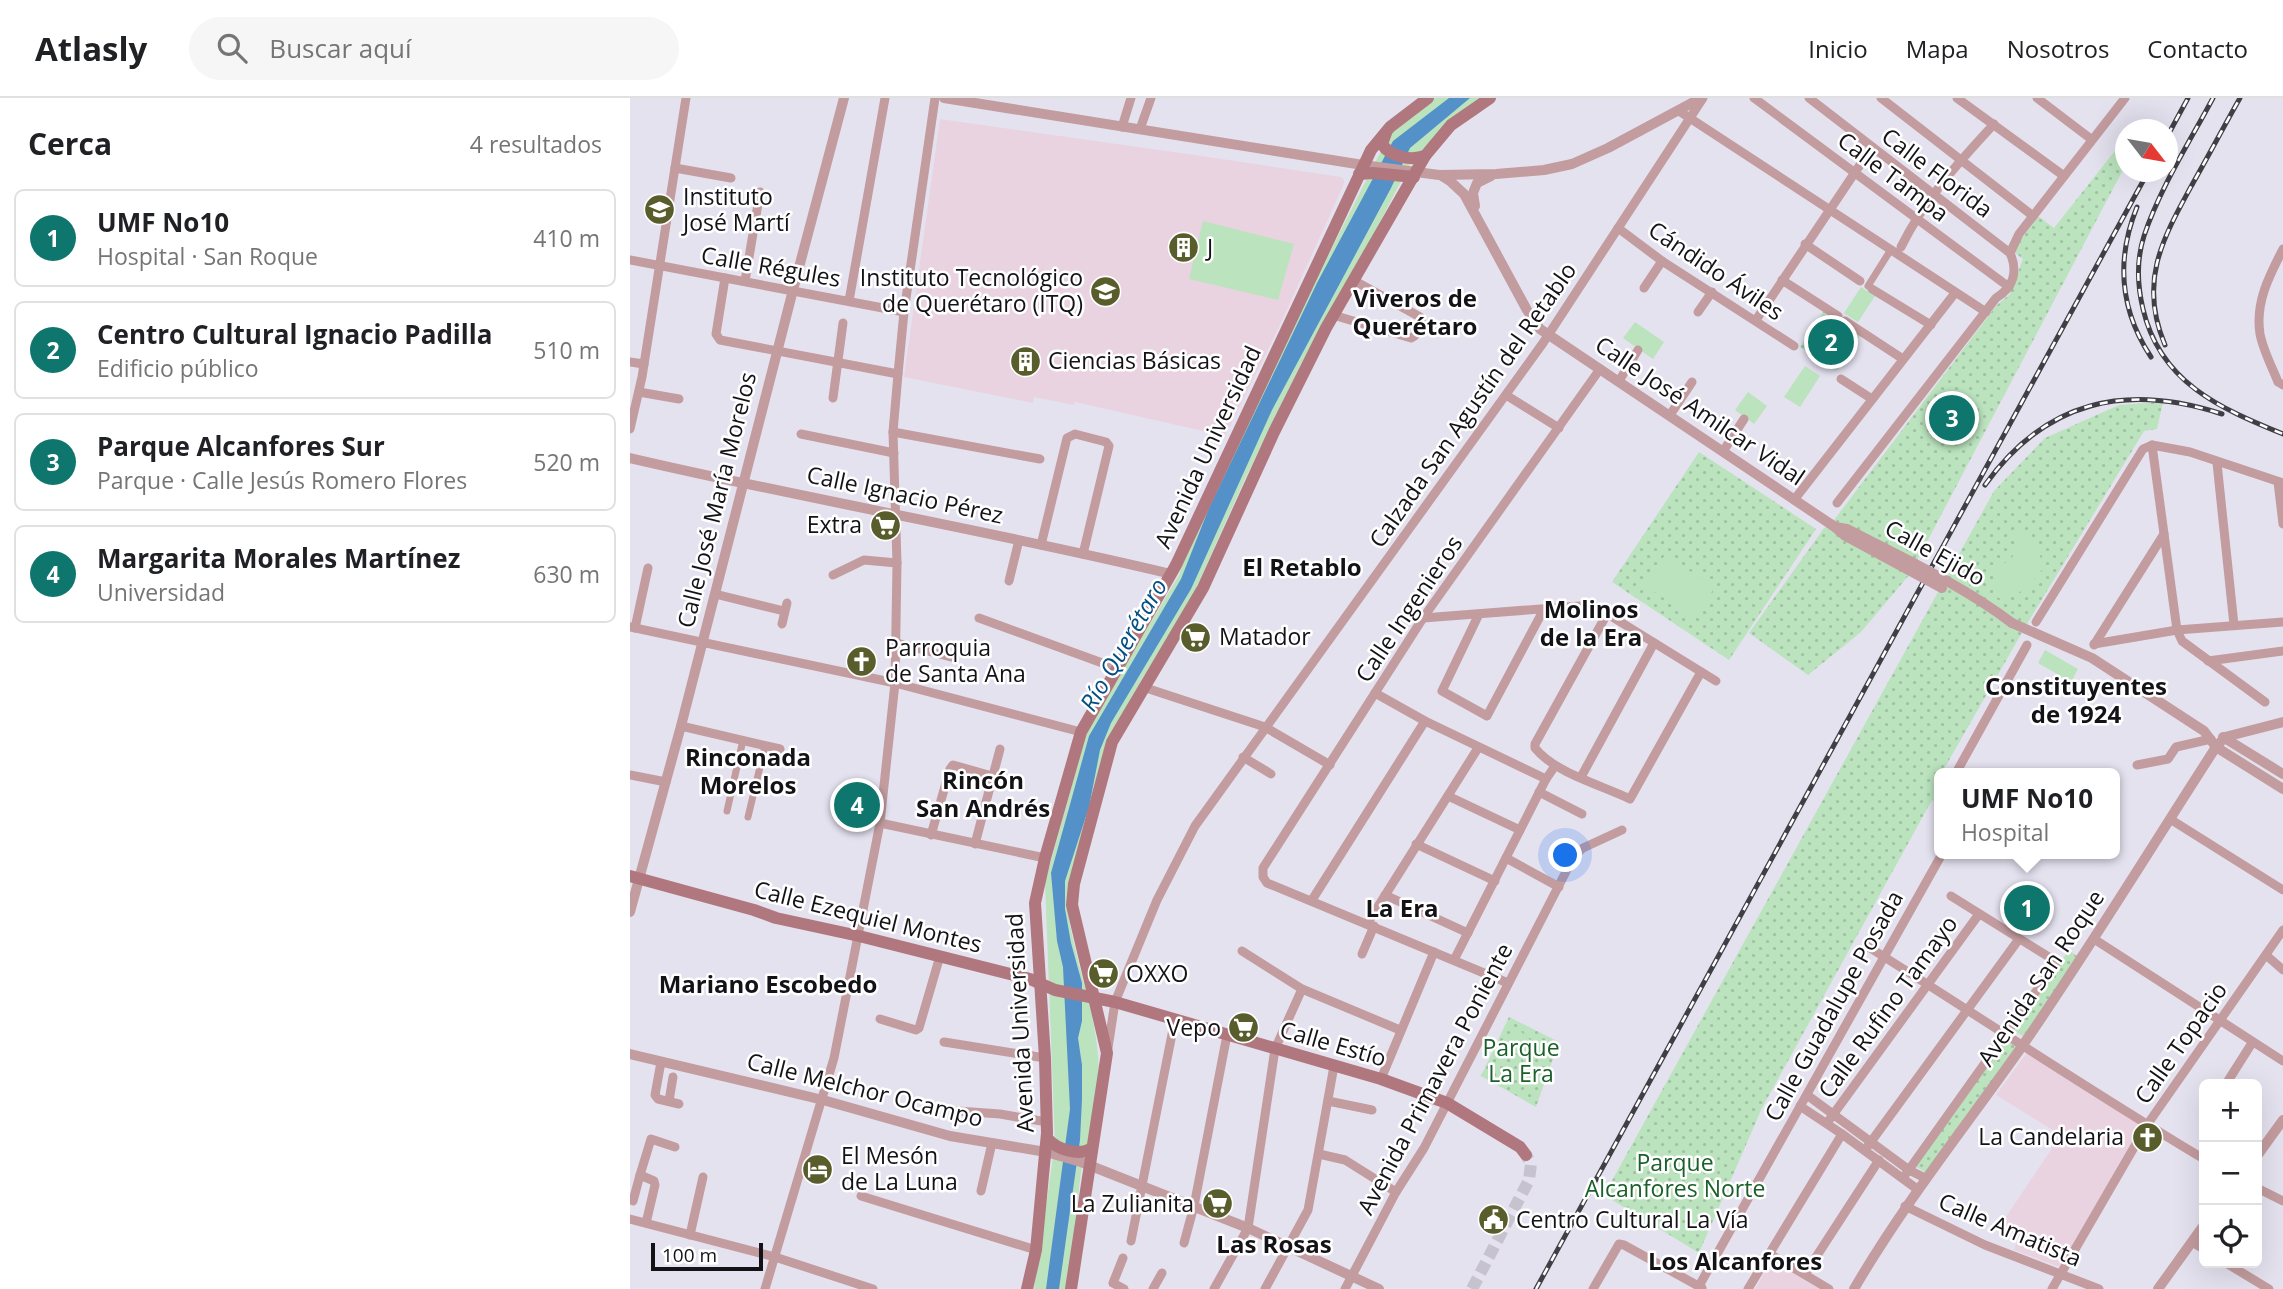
<!DOCTYPE html>
<html lang="es">
<meta charset="utf-8">
<style>
:root{--surface:#fff;--page:#f6f6f6;--text:#202124;--muted:#757577;--line:#e0e0e0;--accent:#0f766e}
body{margin:0;font-family:"Open Sans",sans-serif;background:var(--page);color:var(--text)}
.controls{position:absolute;right:21px;bottom:21px;display:grid;overflow:hidden;border-radius:10px;box-shadow:0 7px 28px #0002}
.controls button{width:63px;height:63px;display:grid;place-items:center;padding:0;border:0;border-bottom:2px solid var(--line);background:var(--surface);color:var(--text);font:35px sans-serif}
.compass{position:absolute;left:1485px;top:21px;width:63px;height:63px;border-radius:50%;background:var(--surface);box-shadow:0 7px 28px #0002;rotate:121deg}
.scale{position:absolute;left:21px;bottom:18px;width:112px;box-sizing:border-box;padding-left:7px;border:4px solid #131217;border-top:0;font-size:19px;line-height:24px;white-space:nowrap;color:#131217;-webkit-text-stroke:5px #fff;paint-order:stroke}
.you{position:absolute;left:936px;top:758px;width:24px;height:24px;margin:-18px;border:5px solid #fff;border-radius:50%;background:#1a73e8;box-shadow:0 0 0 10px #1a73e833}
.badge{display:grid;place-items:center;width:46px;height:46px;border-radius:50%;background:var(--accent);color:#fff;font-size:23px;font-weight:700}
.pin{position:absolute;translate:-50% -50%;border:4px solid #fff;box-shadow:0 2px 7px #0006}
.popup{position:absolute;left:1304px;top:670px;width:186px;height:91px;box-sizing:border-box;display:grid;place-content:center;border-radius:10px;background:var(--surface);filter:drop-shadow(0 2px 5px #0005);font-size:23px;white-space:nowrap;color:var(--muted)}
.popup b{font-size:26px;color:var(--text)}
.popup::after{content:'';position:absolute;left:50%;top:100%;margin-left:-14px;border:14px solid transparent;border-top-color:var(--surface)}
.list{margin:0;padding:0;list-style:none}
h2{display:flex;justify-content:space-between;align-items:center;height:91px;margin:0;padding:0 28px;font-size:30px}
h2 small{font-size:23px;font-weight:400;color:var(--muted)}
.list li{display:grid;grid-template-columns:46px 1fr auto;gap:21px;align-items:center;box-sizing:border-box;height:98px;margin:0 14px 14px;padding:0 14px;border:2px solid var(--line);border-radius:10px}
.list b{display:block;font-size:26px;white-space:nowrap}
.list p{margin:0;font-size:23px;white-space:nowrap;color:var(--muted)}
.list em{font-size:23px;font-style:normal;color:var(--muted)}
.icon{flex:none;width:38px;height:38px;fill:none;stroke:currentColor;stroke-width:2;stroke-linecap:round;stroke-linejoin:round}
.map{position:relative;flex:none;width:1653px;height:1191px;overflow:hidden}
header{display:flex;align-items:center;gap:42px;box-sizing:border-box;height:98px;padding:0 35px;background:var(--surface);border-bottom:2px solid var(--line)}
header strong{font-size:33px}
nav{display:flex;gap:38px;margin-inline-start:auto;font-size:24px}
.search{width:490px;height:63px;background:var(--page);display:flex;align-items:center;gap:18px;box-sizing:border-box;padding:0 24px;border-radius:38px;color:var(--muted);font-size:26px}
main{display:flex}
aside{flex:1;background:var(--surface)}
.map>svg:first-child{display:block}
</style>
<header>
<strong>Atlasly</strong>
<div class="search"><svg class="icon" aria-label="search" viewBox="0 0 24 24"><circle cx="10" cy="10" r="6"/><path d="M15 15l6 6"/></svg>Buscar aquí</div>
<nav><a>Inicio</a><a>Mapa</a><a>Nosotros</a><a>Contacto</a></nav>
</header>
<main>
<aside>
<h2>Cerca<small>4 resultados</small></h2>
<ul class="list">
<li><span class="badge">1</span><div><b>UMF No10</b><p>Hospital · San Roque</p></div><em>410 m</em></li>
<li><span class="badge">2</span><div><b>Centro Cultural Ignacio Padilla</b><p>Edificio público</p></div><em>510 m</em></li>
<li><span class="badge">3</span><div><b>Parque Alcanfores Sur</b><p>Parque · Calle Jesús Romero Flores</p></div><em>520 m</em></li>
<li><span class="badge">4</span><div><b>Margarita Morales Martínez</b><p>Universidad</p></div><em>630 m</em></li>
</ul>
</aside>
<div class="map">
<svg width="1653" height="1191" viewBox="0 0 1653 1191">
<defs>
<pattern id="grass-dots" width="8" height="8" patternUnits="userSpaceOnUse" patternTransform="scale(1.75)"><rect width="8" height="8" fill="#bbe3be"/><path d="M2 2h.1M6 6h.1" fill="none" stroke="#a0c2a3" stroke-width="1.8" stroke-linecap="round"/></pattern>
</defs>
<rect width="100%" height="100%" fill="#e5e2f0"/>
<g fill="#ead3e0">
<path d="M310 21 565 57 711 79 714 82V86L650 227 595 338 445 304 443 307 404 299 403 305 274 279Z"/>
<path d="M1398 953 1514 1028 1432 1170 1384 1152 1388 1140 1371 1126 1431 1037 1366 997Z"/>
<path d="M1142 1162 1190 1191H1125Z"/>
</g>
<g fill="url(#grass-dots)">
<path d="M1495 40V68L1280 476 1231 534 1178 577 1119 535 1194 430 1201 426 1366 208 1380 196 1393 161 1383 153 1408 118 1424 130Z"/>
<path d="M1194 213 1231 236 1206 273 1170 249Z"/>
<path d="M1533 304 1527 331 1514 333 1394 531 1314 671 1315 675H1310L1309 707 1302 702 1132 1010 1069 1155 974 1097 1364 393 1415 340 1489 307Z"/>
<path d="M1069 354 1186 431 1099 562 982 484Z"/>
<path d="M1439 852 1448 859 1394 939 1383 932Z"/>
<path d="M879 919 929 944 906 1009 851 978Z"/>
<path d="M1379 938 1390 947 1296 1075 1285 1068Z"/>
</g>
<g fill="#bbe3be">
<path d="M805 0H853L822 22 782 62 739 145 671 266 615 381 563 497 510 584 478 643 437 807C443 858 464 906 468 958 470 981 468 1011 462 1033 459 1047 453 1060 451 1074 446 1113 444 1153 436 1191H404L425 1045 415 784 458 630 549 477 571 417 668 217 760 35Z"/>
<path d="M573 123 664 146 648 202 559 181Z"/>
<path d="M1231 189 1245 198 1228 224 1214 215Z"/>
<path d="M1005 224 1034 244 1023 261 993 240Z"/>
<path d="M1175 268 1190 278 1170 309 1154 299Z"/>
<path d="M1118 294 1137 308 1124 326 1105 312Z"/>
<path d="M1393 432 1399 436 1415 468C1403 483 1390 501 1368 500L1364 469 1380 463 1389 447 1386 436Z"/>
<path d="M1035 457 1085 489 1065 520 1015 488Z"/>
<path d="M1415 552 1448 571 1441 584 1408 565Z"/>
<path d="M887 930 911 952 898 967 874 944Z"/>
</g>
<path fill="#5391c8" d="M819 0H840L780 50 761 90 642 312 561 491 481 625 470 652 459 709 435 783V811L441 845 452 885V923L448 940 452 967V1001L450 1042 429 1191H416L440 1011 433 869 427 843 421 775 459 638 551 481 579 410 687 185 763 43Z"/>
<g fill="none" stroke-linecap="round" stroke-linejoin="round">
<path stroke="#c6c3cf" stroke-width="12" stroke-dasharray="12 6" stroke-linecap="butt" d="M842 1191 899 1082 901 1066 896 1057"/>
<g stroke="#c39c9f" stroke-width="7">
<path d="M1238 188 1260 153"/>
<path d="M97 713 113 642"/>
<path d="M118 719 135 648"/>
</g>
<g stroke="#c39c9f" stroke-width="9">
<path d="M1124 0 1379 189"/>
<path d="M1179 0 1380 155C1388 173 1384 189 1366 200L1207 405"/>
<path d="M1251 0 1403 118"/>
<path d="M1327 0 1434 78"/>
<path d="M1407 0 1461 41"/>
<path d="M1049 13 1356 214"/>
<path d="M492 29 501 0"/>
<path d="M510 31 521 0"/>
<path d="M45 70 101 80"/>
<path d="M988 130 1032 163 1164 248"/>
<path d="M1175 146 1230 183"/>
<path d="M1271 149C1294 102 1328 65 1364 26"/>
<path d="M1653 151C1639 178 1625 205 1630 236 1633 252 1642 269 1648 284L1653 287"/>
<path d="M1380 155 1389 136 1495 0"/>
<path d="M0 162 274 214"/>
<path d="M95 180 86 236 90 242 268 276"/>
<path d="M1152 182 1208 218"/>
<path d="M115 183 130 94"/>
<path d="M1014 190 1032 163"/>
<path d="M1242 191 1301 227"/>
<path d="M219 203 255 0"/>
<path d="M1068 214 1082 194"/>
<path d="M703 217 781 240C788 237 794 226 790 219L723 182"/>
<path d="M1126 222 1242 49"/>
<path d="M1215 223 1273 261"/>
<path d="M0 264 14 266"/>
<path d="M1211 281 1242 301"/>
<path d="M989 283 1008 252"/>
<path d="M9 294 49 301"/>
<path d="M876 297 929 330"/>
<path d="M203 300 213 225"/>
<path d="M1040 317 1062 284"/>
<path d="M0 331 12 279 56 0"/>
<path d="M263 334 410 361"/>
<path d="M171 336 264 355"/>
<path d="M1522 347 1547 532 1552 543 1635 604"/>
<path d="M1094 352 1114 321"/>
<path d="M1587 365 1604 527"/>
<path d="M1648 384 1653 426"/>
<path d="M1164 402 1325 195"/>
<path d="M411 447 437 340 445 336 476 344 479 348 453 456"/>
<path d="M203 477 234 462 267 465"/>
<path d="M379 483 389 442"/>
<path d="M85 496 154 513"/>
<path d="M978 514 905 646V650C925 675 971 687 1000 701L1071 574"/>
<path d="M849 516 812 593 857 618 914 511"/>
<path d="M349 520 486 570"/>
<path d="M793 520 963 507 1086 583"/>
<path d="M1406 524 1513 351 1522 347 1560 354 1653 385"/>
<path d="M152 526 157 505"/>
<path d="M0 529 265 585 451 634"/>
<path d="M5 530 18 470"/>
<path d="M267 545 321 559"/>
<path d="M1464 546 1547 532 1653 524"/>
<path d="M1464 547 1534 436"/>
<path d="M1578 563 1653 553"/>
<path d="M513 589 635 629 700 667"/>
<path d="M745 595 795 623 916 681"/>
<path d="M51 628 150 651"/>
<path d="M613 659 641 676"/>
<path d="M1507 667 1538 661 1546 649 1581 641"/>
<path d="M1326 675 1397 547"/>
<path d="M0 677 36 684"/>
<path d="M951 679 1024 545"/>
<path d="M909 694 952 716"/>
<path d="M818 698 890 732"/>
<path d="M1540 721 1653 792"/>
<path d="M250 725 415 760"/>
<path d="M301 737 320 671 323 667 362 678"/>
<path d="M345 746 370 651"/>
<path d="M786 746 865 783"/>
<path d="M876 760 929 789"/>
<path d="M755 797 838 835"/>
<path d="M682 802 795 623"/>
<path d="M737 826 848 650"/>
<path d="M1464 841 1653 963"/>
<path d="M1237 848C1350 919 1460 993 1574 1061"/>
<path d="M612 853 672 891 770 932"/>
<path d="M732 856 744 828"/>
<path d="M1636 857 1653 872"/>
<path d="M824 862 916 681 925 668"/>
<path d="M878 885 637 785 633 779V770L793 520 970 271"/>
<path d="M250 921 286 932 289 930 310 858"/>
<path d="M314 944 415 960"/>
<path d="M478 950 485 904 527 802 565 728 913 245 1073 0"/>
<path d="M31 964 25 997 28 1001 49 1006"/>
<path d="M751 981 804 854"/>
<path d="M1596 986 1622 945"/>
<path d="M1177 997 1279 1072 1295 1080"/>
<path d="M39 1003 43 979"/>
<path d="M698 1003 742 1012"/>
<path d="M1170 1008 1212 1036 1287 1091"/>
<path d="M328 1013 370 1016 417 1024"/>
<path d="M1197 1025 1349 816"/>
<path d="M1235 1052 1389 841"/>
<path d="M689 1056 715 1062 766 1094"/>
<path d="M10 1077 21 1041 45 1049"/>
<path d="M1273 1080 1427 864 1321 798"/>
<path d="M1627 1090 1653 1103"/>
<path d="M351 1093 362 1045"/>
<path d="M231 1098 406 1152"/>
<path d="M3 1103 10 1077 24 1083 25 1087 16 1125"/>
<path d="M1275 1108 1355 1147 1469 1191"/>
<path d="M0 1121 145 1159 243 1191"/>
<path d="M60 1137 73 1079"/>
<path d="M501 1143 545 921"/>
<path d="M1562 1144 1574 1151"/>
<path d="M554 1145 564 1108 597 937"/>
<path d="M1140 1156 1199 1191"/>
<path d="M493 1160 483 1185 494 1191"/>
<path d="M1596 1165 1639 1191"/>
<path d="M1175 1176 1249 1062"/>
<path d="M1069 1188 1312 756"/>
<path d="M135 1191 204 960 250 725 265 585 267 465 263 334 268 276 274 214 305 0"/>
<path d="M523 1191 532 1175"/>
<path d="M584 1191 618 1130 645 951 672 891"/>
<path d="M635 1191 678 1112 704 968"/>
<path d="M715 1191 766 1094 794 1050 944 758 953 750 992 732"/>
<path d="M963 1191 989 1146 994 1147 1072 1190"/>
<path d="M1118 1191 1212 1036"/>
<path d="M1422 1191 1517 1027 1653 832"/>
</g>
<g stroke="#c39c9f" stroke-width="10">
<path d="M314 0 733 67 809 77 866 76 914 72 942 66 978 50 1071 0"/>
<path d="M812 78 820 83 834 96 897 212 910 231 1205 429"/>
<path d="M845 108 843 95 847 85 861 78"/>
<path d="M0 360C180 402 362 433 541 476"/>
<path d="M1382 525 1462 560 1574 633 1586 649 1653 691"/>
<path d="M1593 639 1653 676"/>
<path d="M0 814 51 628 163 192 214 0"/>
<path d="M0 956 193 1002 320 1038 416 1054 451 1064 618 1130 749 1191"/>
<path d="M1627 1058 1653 1022"/>
<path d="M1224 1191C1274 1105 1336 1028 1393 947 1460 850 1522 748 1586 649L1595 639 1653 624"/>
<path d="M1528 1191 1574 1127"/>
</g>
<g stroke="#b0787e" stroke-width="12">
<path d="M756 35 752 46C760 59 781 63 795 58"/>
<path d="M729 76 743 75 784 79"/>
<path d="M0 778 124 812 146 820 229 838 400 881 425 892 485 904 751 981 817 1005 890 1049 896 1057"/>
<path d="M417 1040C426 1051 449 1059 462 1050"/>
<path d="M397 1191 406 1152 417 1035 415 960 405 805 415 760 451 634 546 467 741 52 760 29 798 0"/>
<path d="M441 1191 477 955 442 807 444 786 482 644 573 490 644 334 696 230 795 58 821 27 860 0"/>
</g>
<defs>
<g id="rail">
<path d="M1583 0C1559 45 1530 90 1514 138 1506 163 1507 186 1513 211 1530 284 1589 310 1653 336"/>
<path d="M1538 37 1558 0"/>
<path d="M1507 109C1486 161 1490 212 1521 259"/>
<path d="M1535 247C1508 183 1533 140 1563 85 1579 57 1594 28 1610 0"/>
<path d="M1355 387C1416 302 1496 285 1592 316"/>
<path d="M906 1191 1518 74"/>
</g>
</defs>
<use href="#rail" stroke="#413f46" stroke-width="5"/>
<use href="#rail" stroke="#fff" stroke-width="2.5" stroke-dasharray="8" stroke-linecap="butt"/>
<g stroke="#c39c9f" stroke-width="10">
<path d="M1205 429 1217 431C1271 459 1334 488 1382 525"/>
<path d="M1205 429 1214 437 1312 490"/>
</g>
</g>
<defs>
<symbol id="school-disc" viewBox="-11 -11 22 22"><circle r="9.5" fill="#585d2b" stroke="#fff"/><path d="M0-5L7-2L0 1L-7-2ZM-4 1L0 2.5L4 1V4Q0 6-4 4Z" fill="#fff"/></symbol>
<symbol id="building-disc" viewBox="-11 -11 22 22"><circle r="9.5" fill="#585d2b" stroke="#fff"/><path d="M-4-6H4V6H1V3H-1V6H-4ZM-2.5-4.3h1.7v1.8h-1.7ZM.8-4.3h1.7v1.8H.8ZM-2.5-1h1.7V.8h-1.7ZM.8-1h1.7V.8H.8Z" fill="#fff"/></symbol>
<symbol id="university-disc" viewBox="-11 -11 22 22"><circle r="9.5" fill="#585d2b" stroke="#fff"/><path d="M0-5L7-2L0 1L-7-2ZM-4 1L0 2.5L4 1V4Q0 6-4 4Z" fill="#fff"/></symbol>
<symbol id="supermarket-disc" viewBox="-11 -11 22 22"><circle r="9.5" fill="#585d2b" stroke="#fff"/><path d="M-6-5.5h2.5l.6 2H6L4.5 2H-2.5L-4.4-4H-6ZM-1.5 3.2a1.3 1.3 0 1 0 .1 0ZM3 3.2a1.3 1.3 0 1 0 .1 0Z" fill="#fff"/></symbol>
<symbol id="church-disc" viewBox="-11 -11 22 22"><circle r="9.5" fill="#585d2b" stroke="#fff"/><path d="M-1.2-6h2.4v3.5h3.3v2.4h-3.3V6h-2.4V-.1h-3.3v-2.4h3.3Z" fill="#fff"/></symbol>
<symbol id="hotel-disc" viewBox="-11 -11 22 22"><circle r="9.5" fill="#585d2b" stroke="#fff"/><path d="M-6-4.5h1.5V1H6V5H4.5V3h-9V5H-6ZM-4 0a1.8 1.8 0 1 1 3.6 0ZM.5 0V-2.5h3Q6-2.5 6 0Z" fill="#fff"/></symbol>
<symbol id="civic-disc" viewBox="-11 -11 22 22"><circle r="9.5" fill="#585d2b" stroke="#fff"/><path d="M-.6-6.5H3V-4.5H.6V-3L4-1V1h2V6H-6V1h2V-1L-.6-3ZM-1.2 2.5V6h2.4V2.5Z" fill="#fff"/></symbol>
</defs>
<g fill-rule="evenodd">
<use href="#school-disc" x="12" y="94" width="35" height="35"/>
<use href="#building-disc" x="536" y="132" width="35" height="35"/>
<use href="#university-disc" x="458" y="176" width="35" height="35"/>
<use href="#building-disc" x="378" y="246" width="35" height="35"/>
<use href="#supermarket-disc" x="238" y="410" width="35" height="35"/>
<use href="#supermarket-disc" x="548" y="522" width="35" height="35"/>
<use href="#church-disc" x="214" y="546" width="35" height="35"/>
<use href="#supermarket-disc" x="456" y="858" width="35" height="35"/>
<use href="#supermarket-disc" x="596" y="912" width="35" height="35"/>
<use href="#church-disc" x="1500" y="1022" width="35" height="35"/>
<use href="#hotel-disc" x="170" y="1054" width="35" height="35"/>
<use href="#supermarket-disc" x="570" y="1088" width="35" height="35"/>
<use href="#civic-disc" x="846" y="1104" width="35" height="35"/>
</g>
<g text-anchor="middle" stroke-width="5" stroke-linejoin="round" paint-order="stroke">
<g font-size="23" fill="#131217" stroke="#fff">
<text transform="translate(1307 75) rotate(37)" y="8">Calle Florida</text>
<text transform="translate(1263 79) rotate(37)" y="8">Calle Tampa</text>
<text transform="translate(141 169) rotate(10)" y="8">Calle Régules</text>
<text transform="translate(1086 173) rotate(34)" y="8">Cándido Áviles</text>
<text transform="translate(843 307) rotate(-55)" y="8">Calzada San Agustín del Retablo</text>
<text transform="translate(1070 313) rotate(34)" y="8">Calle José Amilcar Vidal</text>
<text transform="translate(578 349) rotate(-65)" y="8">Avenida Universidad</text>
<text transform="translate(275 397) rotate(12)" y="8">Calle Ignacio Pérez</text>
<text transform="translate(87 402) rotate(-76)" y="8">Calle José María Morelos</text>
<text transform="translate(1305 455) rotate(29)" y="8">Calle Ejido</text>
<text transform="translate(779 511) rotate(-56)" y="8">Calle Ingenieros</text>
<text transform="translate(238 819) rotate(14)" y="8">Calle Ezequiel Montes</text>
<text transform="translate(1411 880) rotate(-56)" y="8">Avenida San Roque</text>
<text transform="translate(1204 908) rotate(-61)" y="8">Calle Guadalupe Posada</text>
<text transform="translate(1258 909) rotate(-54)" y="8">Calle Rufino Tamayo</text>
<text transform="translate(390 925) rotate(-93)" y="8">Avenida Universidad</text>
<text transform="translate(1551 945) rotate(-55)" y="8">Calle Topacio</text>
<text transform="translate(703 946) rotate(16)" y="8">Calle Estío</text>
<text transform="translate(805 981) rotate(-62)" y="8">Avenida Primavera Poniente</text>
<text transform="translate(235 992) rotate(14)" y="8">Calle Melchor Ocampo</text>
<text transform="translate(1380 1132) rotate(23)" y="8">Calle Amatista</text>
</g>
<g font-size="23" fill="#131217" stroke="#fff" text-anchor="start">
<text x="53" y="107">Instituto<tspan x="53" dy="26">José Martí</tspan></text>
<text x="577" y="158">J</text>
<text x="453" y="188" text-anchor="end">Instituto Tecnológico<tspan x="453" dy="26">de Querétaro (ITQ)</tspan></text>
<text x="418" y="271">Ciencias Básicas</text>
<text x="232" y="435" text-anchor="end">Extra</text>
<text x="589" y="547">Matador</text>
<text x="255" y="558">Parroquia<tspan x="255" dy="26">de Santa Ana</tspan></text>
<text x="496" y="884">OXXO</text>
<text x="591" y="938" text-anchor="end">Vepo</text>
<text x="1494" y="1047" text-anchor="end">La Candelaria</text>
<text x="211" y="1066">El Mesón<tspan x="211" dy="26">de La Luna</tspan></text>
<text x="564" y="1114" text-anchor="end">La Zulianita</text>
<text x="886" y="1130">Centro Cultural La Vía</text>
</g>
<g font-size="23" fill="#1b5f2a" stroke="#fff">
<text x="891" y="958">Parque<tspan x="891" dy="26">La Era</tspan></text>
<text x="1045" y="1073">Parque<tspan x="1045" dy="26">Alcanfores Norte</tspan></text>
</g>
<g font-size="24" font-weight="bold" fill="#131217" stroke="#fff">
<text x="785" y="209">Viveros de<tspan x="785" dy="28">Querétaro</tspan></text>
<text x="672" y="478">El Retablo</text>
<text x="961" y="520">Molinos<tspan x="961" dy="28">de la Era</tspan></text>
<text x="1446" y="597">Constituyentes<tspan x="1446" dy="28">de 1924</tspan></text>
<text x="118" y="668">Rinconada<tspan x="118" dy="28">Morelos</tspan></text>
<text x="353" y="691">Rincón<tspan x="353" dy="28">San Andrés</tspan></text>
<text x="772" y="819">La Era</text>
<text x="138" y="895">Mariano Escobedo</text>
<text x="644" y="1155">Las Rosas</text>
<text x="1105" y="1172">Los Alcanfores</text>
</g>
<g font-size="24" font-style="italic" fill="#024f83" stroke="#fff">
<text transform="translate(494 547) rotate(-60)" y="8">Río Querétaro</text>
</g>
</g>
</svg>
<div class="controls">
<button>+</button>
<button>−</button>
<button><svg class="icon" aria-label="locate" viewBox="0 0 24 24"><circle cx="12" cy="12" r="6"/><path d="M12 2v4M12 18v4M2 12h4M18 12h4"/></svg></button>
</div>
<svg class="compass" viewBox="-18 -18 36 36"><path d="M0-13l5 13h-10z" fill="#e53935"/><path d="M0 13l5-13h-10z" fill="#757577"/></svg>
<div class="scale">100 m</div>
<div class="you"></div>
<div class="pin badge" style="left:1397px;top:810px">1</div>
<div class="popup"><b>UMF No10</b>Hospital</div>
<div class="pin badge" style="left:1201px;top:244px">2</div>
<div class="pin badge" style="left:1322px;top:320px">3</div>
<div class="pin badge" style="left:227px;top:707px">4</div>
</div>
</main>
